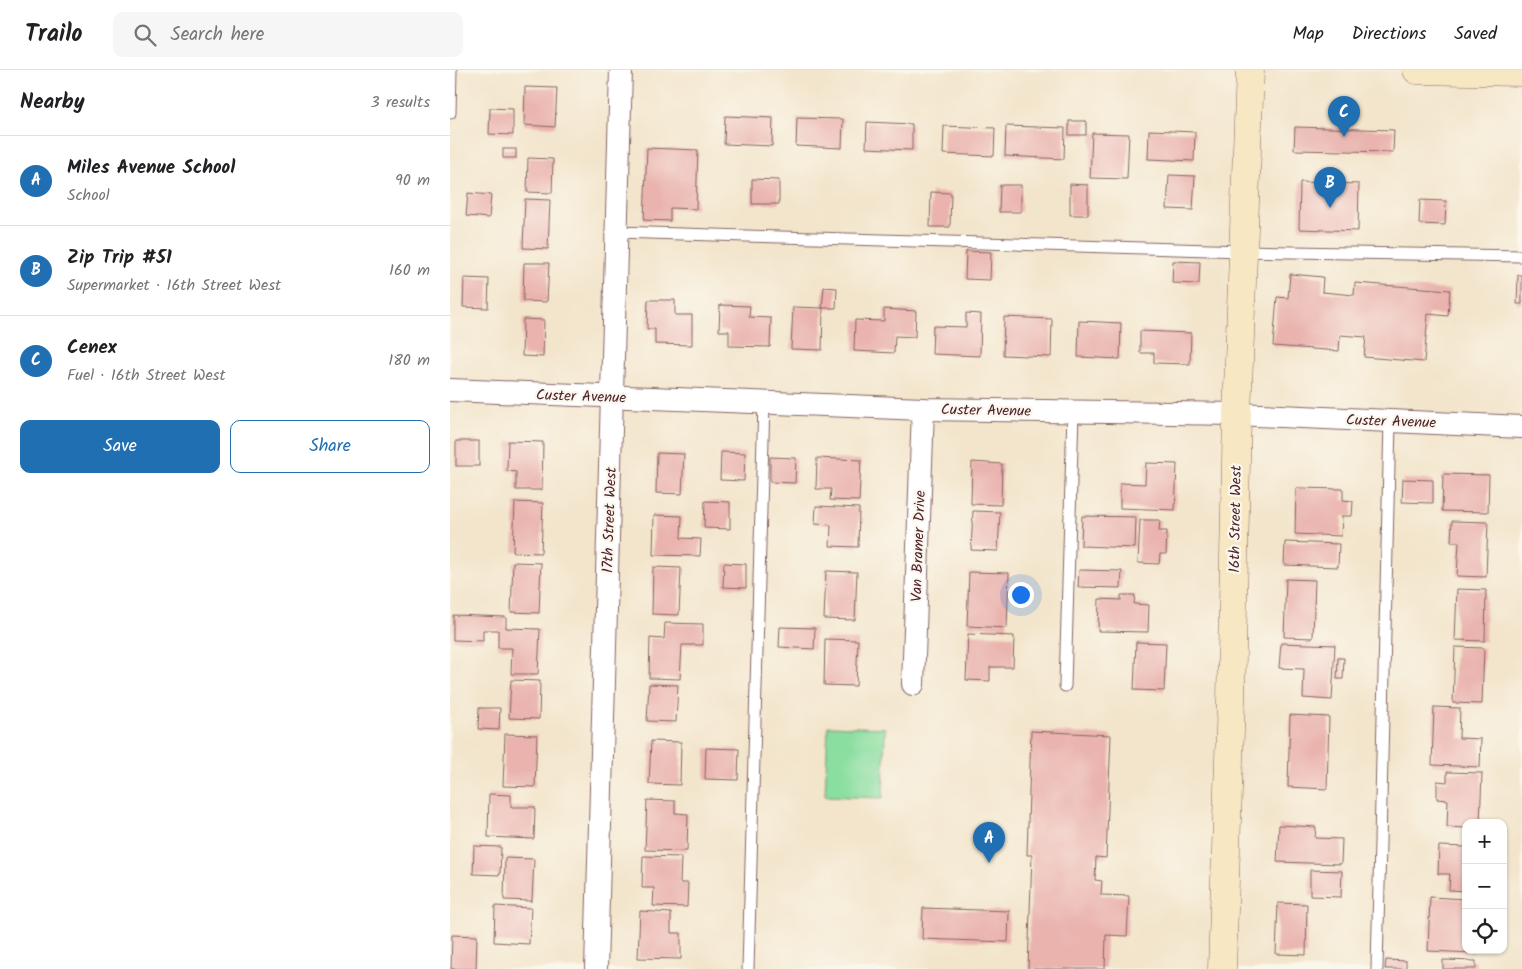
<!DOCTYPE html>
<meta charset="utf-8">
<style>
:root{--surface:#fff;--page:#f6f6f6;--text:#202124;--muted:#757577;--line:#e0e0e0;--accent:#1f6fb2}
body{margin:0;font-family:Kalam,sans-serif;background:var(--page);color:var(--text)}
.controls{position:absolute;right:15px;bottom:15px;display:grid;overflow:hidden;border-radius:10px;box-shadow:0 1px 4px #0004}
.controls button{width:45px;height:45px;display:grid;place-items:center;padding:0;border:0;border-bottom:1px solid var(--line);background:var(--surface);color:var(--text);font:25px sans-serif}
.you{position:absolute;left:570px;top:524px;width:18px;height:18px;margin:-12px;border:4px solid #fff;border-radius:50%;background:#1a73e8;box-shadow:0 0 0 8px #1a73e833}
.badge{display:grid;place-items:center;width:32px;height:32px;border-radius:50%;background:var(--accent);color:#fff;font-size:16px;font-weight:700}
.pin{position:absolute;translate:-50% -41px;filter:drop-shadow(0 1px 2px #0008)}
.pin::after{content:'';position:absolute;top:26px;width:18px;height:15px;background:inherit;clip-path:polygon(0 0,100% 0,50% 100%)}
.list{margin:0;padding:0;list-style:none}
h2{display:flex;justify-content:space-between;align-items:center;height:65px;margin:0;padding:0 20px;font-size:21px}
h2 small{font-size:16px;font-weight:400;color:var(--muted)}
.list li{display:grid;grid-template-columns:32px 1fr auto;gap:15px;align-items:center;box-sizing:border-box;height:90px;padding:0 20px;border-top:1px solid var(--line)}
.list b{display:block;font-size:19px;white-space:nowrap}
.list p{margin:0;font-size:16px;white-space:nowrap;color:var(--muted)}
.list em{font-size:16px;font-style:normal;color:var(--muted)}
.actions{display:flex;gap:10px;padding:15px 20px}
.actions a{flex:1;padding:11px 0;border:1px solid var(--accent);border-radius:10px;text-align:center;font-size:18px;color:var(--accent)}
.actions .main{background:var(--accent);color:#fff}
.icon{flex:none;width:28px;height:28px;fill:none;stroke:currentColor;stroke-width:2;stroke-linecap:round;stroke-linejoin:round}
.map{position:relative;flex:none;width:1072px;height:899px;overflow:hidden}
header{display:flex;align-items:center;gap:30px;box-sizing:border-box;height:70px;padding:0 25px;background:var(--surface);border-bottom:1px solid var(--line)}
header strong{font-size:24px}
nav{display:flex;gap:28px;margin-inline-start:auto;font-size:18px}
.search{width:350px;height:45px;background:var(--page);display:flex;align-items:center;gap:12px;box-sizing:border-box;padding:0 18px;border-radius:10px;color:var(--muted);font-size:19px}
main{display:flex}
aside{flex:1;background:var(--surface)}
.map>svg:first-child{display:block}
</style>
<header>
<strong>Trailo</strong>
<div class="search"><svg class="icon" aria-label="search" viewBox="0 0 24 24"><circle cx="10" cy="10" r="6"/><path d="M15 15l6 6"/></svg>Search here</div>
<nav><a>Map</a><a>Directions</a><a>Saved</a></nav>
</header>
<main>
<aside>
<h2>Nearby<small>3 results</small></h2>
<ul class="list">
<li><span class="badge">A</span><div><b>Miles Avenue School</b><p>School</p></div><em>90 m</em></li>
<li><span class="badge">B</span><div><b>Zip Trip #51</b><p>Supermarket · 16th Street West</p></div><em>160 m</em></li>
<li><span class="badge">C</span><div><b>Cenex</b><p>Fuel · 16th Street West</p></div><em>180 m</em></li>
</ul>
<div class="actions"><a class="main">Save</a><a>Share</a></div>
</aside>
<div class="map">
<svg width="1072" height="899" viewBox="0 0 1072 899">
<rect width="100%" height="100%" fill="#fbf7ec"/>
<filter id="ink" filterUnits="userSpaceOnUse"><feTurbulence type="fractalNoise" baseFrequency=".02" numOctaves="2"/><feDisplacementMap in="SourceGraphic" scale="10" xChannelSelector="R" yChannelSelector="G"/><feConvolveMatrix kernelMatrix="1 2 1 2 8 2 1 2 1" color-interpolation-filters="sRGB"/></filter>
<filter id="wash" filterUnits="userSpaceOnUse"><feTurbulence type="fractalNoise" baseFrequency=".0096" numOctaves="4" result="noise"/><feDisplacementMap in="SourceGraphic" scale="20" xChannelSelector="R" yChannelSelector="G"/><feGaussianBlur stdDeviation="1.12" result="paint"/><feColorMatrix in="noise" values="0 0 0 0 0 0 0 0 0 0 0 0 0 0 0 0 0 1.4 0 .05"/><feComposite in="paint" operator="in"/></filter>
<g filter="url(#wash)">
<rect width="100%" height="100%" fill="#f3e5cc"/>
<path fill="#8adea0" stroke="#6a7e66" d="M378 656 435 658 433 728 375 726Z"/>
<g id="blocks">
<g fill="#eab3ae">
<path d="M75 17 107 18 105 57 74 55Z"/>
<path d="M40 38 63 39V65L39 64Z"/>
<path d="M275 46 323 48 322 76 274 74Z"/>
<path d="M347 48 393 49 392 78 346 76Z"/>
<rect x="619" y="51" width="17" height="14"/>
<path d="M417 52 462 54V80L416 78Z"/>
<path d="M494 56 545 58 544 86 493 84Z"/>
<path d="M556 56 615 58 614 89 555 86Z"/>
<path d="M845 57 944 60 943 82 844 80Z"/>
<path d="M699 60 745 62 744 91 698 89Z"/>
<path d="M642 63 679 64 677 109 640 108Z"/>
<path d="M197 78 248 80 246 139 220 138V151L194 150Z"/>
<rect x="53" y="79" width="13" height="9"/>
<path d="M78 88 103 89 102 123 77 122Z"/>
<path d="M719 105 745 106 743 140 717 139Z"/>
<path d="M302 109 329 110V134H302Z"/>
<path d="M850 112 909 114 908 161 849 159Z"/>
<path d="M620 114 638 115V145H620Z"/>
<path d="M550 115H571V142H549Z"/>
<path d="M481 122 501 123 500 157H480Z"/>
<path d="M18 123 41 125 39 148 16 146Z"/>
<path d="M75 129 100 130 98 179 73 178Z"/>
<path d="M970 130 996 131 995 155 969 154Z"/>
<path d="M516 181 541 182 540 210 515 209Z"/>
<path d="M723 191 750 192 749 214 722 213Z"/>
<path d="M74 193H99L97 232 73 231Z"/>
<path d="M840 204 873 207 872 222 904 225 905 213 1000 220 998 246 978 244 974 292 914 287 916 267 890 265 889 281 823 276 827 227 838 228Z"/>
<path d="M1068 205H1072V234H1067Z"/>
<path d="M14 208 39 209 38 238 13 237Z"/>
<path d="M374 217 387 218 386 238H372Z"/>
<path d="M198 230H225V245H242V275L205 274V259H197Z"/>
<path d="M270 235 300 236 299 247 321 248 320 277 279 276V261H269Z"/>
<path d="M343 237 373 238 372 280 341 279Z"/>
<path d="M434 239 466 241 465 267 445 266 444 283 404 281 405 250 434 251Z"/>
<path d="M516 243 531 244 530 286 482 284 483 256 516 257Z"/>
<path d="M554 247 602 249 601 287 553 285Z"/>
<path d="M73 249 94 250 93 287 72 286Z"/>
<path d="M629 251 671 253 670 289 628 287Z"/>
<path d="M690 261 741 263 740 294 704 293V283H690Z"/>
<rect x="6" y="371" width="23" height="25"/>
<path d="M58 371 93 372 92 420H66V402L57 401Z"/>
<path d="M271 382 295 383 294 411 270 410Z"/>
<path d="M207 383 234 384 232 424 206 423Z"/>
<path d="M320 387 346 388 345 413 320 412Z"/>
<path d="M367 388 411 390 409 431 380 430 381 419H366Z"/>
<path d="M522 392 552 394 551 435 521 434Z"/>
<path d="M696 393 727 394 725 440 670 438V413L695 414Z"/>
<path d="M993 404 1039 405 1038 442 992 441Z"/>
<path d="M953 409 983 410V433L952 432Z"/>
<path d="M846 418 893 419V430L903 431 902 446H892L891 466 845 464Z"/>
<path d="M255 431 280 432V459L254 458Z"/>
<path d="M65 432 93 433 91 483 63 482Z"/>
<path d="M366 436 409 438 408 477 380 476 381 455 365 454Z"/>
<path d="M523 441 550 442 548 481 521 480Z"/>
<path d="M204 445 232 446 231 468 251 469 250 486 203 485Z"/>
<path d="M632 446 686 447 685 478 631 476Z"/>
<path d="M690 450H710L709 461H717L716 484H710L709 494 688 493Z"/>
<path d="M1002 451 1038 452 1036 507 1007 506 1009 472H1001Z"/>
<path d="M835 472 889 474 888 497 834 495Z"/>
<path d="M63 492 91 493 89 543 61 542Z"/>
<path d="M274 493 296 494V518L273 517Z"/>
<path d="M203 497 231 498 229 545 202 544Z"/>
<path d="M629 500 672 501 671 518 628 517Z"/>
<path d="M376 501 407 502 405 550 374 549Z"/>
<path d="M519 502 559 503 557 558 517 556Z"/>
<path d="M836 509 865 510 863 568 834 567Z"/>
<path d="M1007 519 1036 520 1035 571 1005 570Z"/>
<path d="M671 525H685L684 534 699 535 698 562 648 561 649 529 671 530Z"/>
<path d="M3 545 56 547V558L90 559 88 604H61L62 578H48V560H33V571L3 570Z"/>
<path d="M215 553 253 554V575H232L230 609 199 608 200 568 214 569Z"/>
<path d="M330 557 365 558 364 579 329 577Z"/>
<path d="M518 564 564 566 563 597H540V611L516 610Z"/>
<path d="M375 569 408 570 406 616 374 615Z"/>
<path d="M686 572 716 573 714 621 684 620Z"/>
<path d="M831 573 885 575 882 630 853 628 854 599 829 598Z"/>
<path d="M1005 577 1034 578 1032 634 1003 633Z"/>
<path d="M888 588H894L893 609H887Z"/>
<path d="M61 610 90 611 89 649 59 648Z"/>
<path d="M199 614 228 615 226 652 197 651Z"/>
<path d="M984 637 1010 638 1009 668 1031 669 1030 697 982 695Z"/>
<path d="M29 638H50L49 660 28 659Z"/>
<path d="M840 645 879 647 877 719 838 717Z"/>
<path d="M581 661 661 665 656 788 646 787 645 810 652 811 651 825 679 826 677 866 656 865 655 899H578L582 785H577Z"/>
<path d="M55 664 87 665 85 717 53 716Z"/>
<path d="M201 671 231 672 230 715 199 714Z"/>
<path d="M256 678 289 679 288 710 255 709Z"/>
<path d="M997 702 1032 703 1030 753H1016V758L997 757 998 730 987 729V711L997 712Z"/>
<path d="M39 724 61 725V737H85L84 769 38 767Z"/>
<path d="M197 730 225 731V743L238 744 237 781 195 780Z"/>
<path d="M829 755 866 757 865 768 892 769 891 794 827 792Z"/>
<path d="M24 776 51 777 50 805 23 804Z"/>
<path d="M989 776 1016 777V821L999 820 1000 804H988Z"/>
<path d="M193 786 231 787 230 813H238L237 837 203 836 204 818H192Z"/>
<path d="M55 788 84 789 82 831 54 830Z"/>
<path d="M860 800 892 801 891 827 860 826Z"/>
<path d="M980 827 1016 829V880H1024V883L978 881Z"/>
<path d="M828 833 857 834 856 885 826 884Z"/>
<path d="M45 836 81 838 79 874 44 872Z"/>
<path d="M473 838 559 841 558 872 472 869Z"/>
<path d="M190 841 221 843V863H231V889L188 888Z"/>
<path d="M2 865 27 866 26 899H1Z"/>
<path d="M936 890 956 891V899H935Z"/>
<path d="M993 890 1026 891V899H993Z"/>
</g>
</g>
</g>
<g filter="url(#ink)">
<use href="#blocks" fill-opacity="0" stroke="#856463" stroke-width="1"/>
<g fill="none" stroke-linecap="round" stroke-linejoin="round">
<defs>
<g id="lane">
<path d="M0 43 1 0"/>
<path d="M167 162 793 181 1072 186"/>
<path d="M615 616 623 342"/>
<path d="M298 899 314 333"/>
<path d="M927 899 940 351"/>
</g>
<g id="street">
<path d="M0 320 473 339 787 344 1072 357"/>
<path d="M463 614 473 339"/>
<path d="M146 899 171 0"/>
</g>
<g id="secondary">
<path d="M967 0 1072 2"/>
<path d="M772 899 781 630 787 344 800 0"/>
</g>
</defs>
<use href="#lane" stroke="#856463" stroke-width="13"/>
<use href="#street" stroke="#856463" stroke-width="24"/>
<use href="#secondary" stroke="#856463" stroke-width="29"/>
<use href="#lane" stroke="#fff" stroke-width="11"/>
<use href="#street" stroke="#fff" stroke-width="22"/>
<use href="#secondary" stroke="#f7e8c3" stroke-width="28"/>
</g>
</g>
<g text-anchor="middle" stroke-width="4.5" stroke-linejoin="round" paint-order="stroke">
<g font-size="15" fill="#4a1f2b" stroke="#fbf7ec">
<text transform="translate(131 326) rotate(2)" y="5">Custer Avenue</text>
<text transform="translate(536 340) rotate(1)" y="5">Custer Avenue</text>
<text transform="translate(941 351) rotate(2)" y="5">Custer Avenue</text>
<text transform="translate(785 449) rotate(-89)" y="5">16th Street West</text>
<text transform="translate(159 450) rotate(-88)" y="5">17th Street West</text>
<text transform="translate(468 476) rotate(-88)" y="5">Van Bramer Drive</text>
</g>
</g>
</svg>
<div class="controls">
<button>+</button>
<button>−</button>
<button><svg class="icon" aria-label="locate" viewBox="0 0 24 24"><circle cx="12" cy="12" r="6"/><path d="M12 2v4M12 18v4M2 12h4M18 12h4"/></svg></button>
</div>
<div class="you"></div>
<div class="pin badge" style="left:539px;top:793px">A</div>
<div class="pin badge" style="left:880px;top:138px">B</div>
<div class="pin badge" style="left:894px;top:67px">C</div>
</div>
</main>
